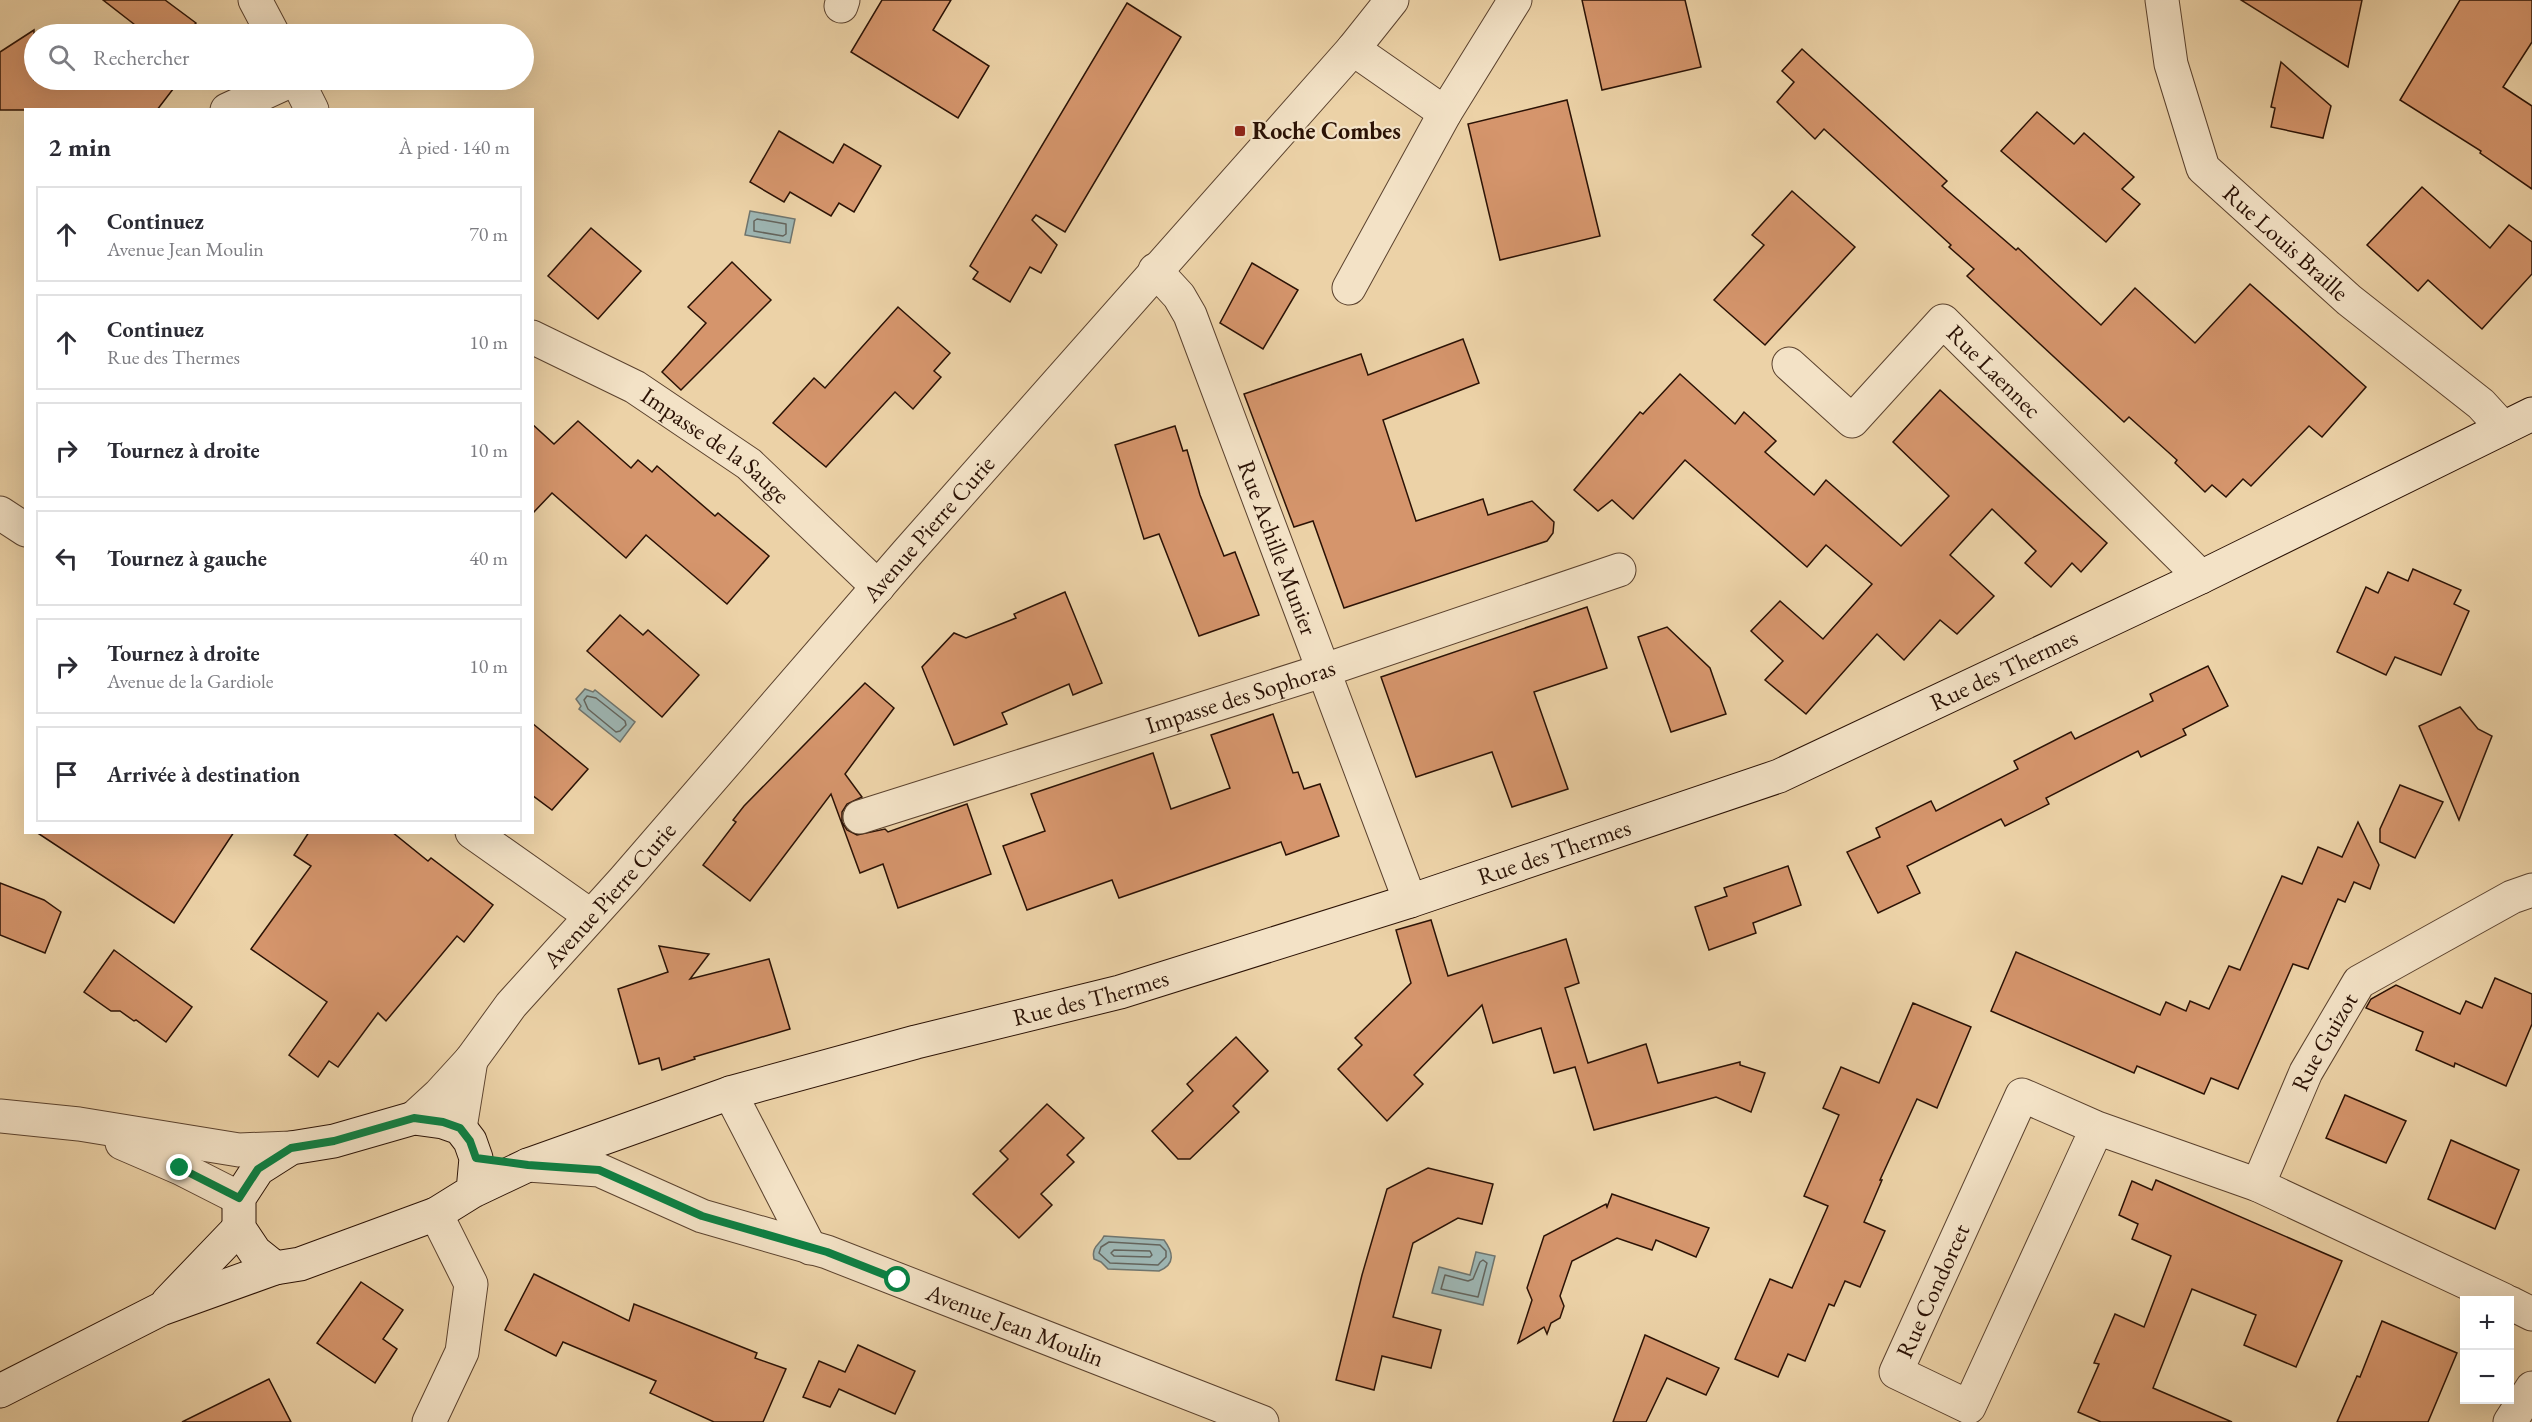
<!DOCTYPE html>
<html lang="fr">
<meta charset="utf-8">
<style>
:root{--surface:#fff;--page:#f2f2f3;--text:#2b2b33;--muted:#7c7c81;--line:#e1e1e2}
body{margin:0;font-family:"EB Garamond",serif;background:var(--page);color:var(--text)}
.controls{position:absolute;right:18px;bottom:18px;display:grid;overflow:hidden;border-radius:0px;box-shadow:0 6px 24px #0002}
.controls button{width:54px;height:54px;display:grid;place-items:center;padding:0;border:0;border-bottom:2px solid var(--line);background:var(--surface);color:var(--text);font:30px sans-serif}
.stop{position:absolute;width:18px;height:18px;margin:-14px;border:4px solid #0b8043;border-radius:50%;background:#fff}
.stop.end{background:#0b8043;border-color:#fff;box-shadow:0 2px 6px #0008}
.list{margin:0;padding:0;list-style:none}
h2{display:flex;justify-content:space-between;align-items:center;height:78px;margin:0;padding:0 24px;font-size:26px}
h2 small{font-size:20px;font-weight:400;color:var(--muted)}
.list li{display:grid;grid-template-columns:39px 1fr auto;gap:18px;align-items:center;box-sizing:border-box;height:96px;margin:0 12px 12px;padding:0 12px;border:2px solid var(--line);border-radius:0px}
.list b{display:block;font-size:22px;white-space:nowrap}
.list p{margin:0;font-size:20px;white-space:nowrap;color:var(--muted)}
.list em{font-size:20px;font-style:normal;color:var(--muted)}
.icon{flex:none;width:33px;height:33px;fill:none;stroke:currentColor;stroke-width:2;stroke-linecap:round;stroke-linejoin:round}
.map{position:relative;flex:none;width:2532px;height:1422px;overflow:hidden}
.search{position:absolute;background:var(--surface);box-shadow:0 6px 24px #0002;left:24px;top:24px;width:510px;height:66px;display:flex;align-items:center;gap:15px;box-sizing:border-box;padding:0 21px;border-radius:33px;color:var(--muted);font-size:22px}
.panel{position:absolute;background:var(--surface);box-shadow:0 6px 24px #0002;left:24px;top:108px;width:510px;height:726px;border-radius:0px}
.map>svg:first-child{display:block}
</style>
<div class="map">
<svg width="2532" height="1422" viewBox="0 0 2532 1422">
<rect width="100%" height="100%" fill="#ecd2a7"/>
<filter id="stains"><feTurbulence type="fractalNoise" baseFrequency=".00333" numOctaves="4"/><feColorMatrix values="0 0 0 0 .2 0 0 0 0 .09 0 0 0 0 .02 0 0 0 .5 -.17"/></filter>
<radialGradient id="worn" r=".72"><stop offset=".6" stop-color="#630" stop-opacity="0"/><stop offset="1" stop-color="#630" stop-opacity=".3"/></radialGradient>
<g fill="#9db5b2" stroke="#6f746d" stroke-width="1.5">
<path d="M750 211 795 219 790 243 745 235Z"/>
<path d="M585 689 593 692 595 690 635 722 620 742 579 709 581 706 576 699Z"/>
<path d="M1104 1236 1164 1240C1173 1252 1176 1264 1159 1271L1108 1269 1101 1262 1094 1259C1091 1246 1100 1245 1104 1236Z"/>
<path d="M1476 1252 1495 1256 1483 1305 1432 1293 1439 1267 1470 1275Z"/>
</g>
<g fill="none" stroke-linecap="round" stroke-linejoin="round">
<g stroke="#64645c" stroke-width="1.5">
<path d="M757 219 786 224V234L783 236 754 231V221Z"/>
<path d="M587 696 596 698 625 721 626 725 620 731 616 732 588 709 584 700Z"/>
<path d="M1109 1242 1160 1245 1166 1251V1257L1158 1265 1110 1263 1099 1253 1101 1247Z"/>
<path d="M1114 1250 1150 1251 1152 1255 1150 1257 1114 1256 1111 1253Z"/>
<path d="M1483 1260 1487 1263 1478 1297 1441 1289 1445 1275 1468 1281 1473 1279 1480 1262Z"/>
</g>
</g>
<g fill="#d5956c" stroke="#2b1205" stroke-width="1.5">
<path d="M103 0H165L196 23 190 29 197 34H134L139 28Z"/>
<path d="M882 0H951L933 30 989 66 958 118 851 52Z"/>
<path d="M1582 0H1685L1701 67 1602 90Z"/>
<path d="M2241 0H2362L2348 67Z"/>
<path d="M2460 0H2532V42L2503 87 2532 106V189L2480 153 2481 151 2400 100Z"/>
<path d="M1127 3 1181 37 1065 232 1036 215 1032 220 1057 245 1041 273 1030 267 1010 302 973 279 978 272 970 266Z"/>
<path d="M34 30V80H180L157 110H0V52Z"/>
<path d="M1802 49 1947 181 1942 186 2016 250 2018 248 2101 325 2135 288 2195 343 2250 284 2366 387 2322 437 2309 426 2251 486 2243 479 2226 497 2212 485 2205 492 2175 463 2177 460 2129 417 2124 422 1967 276 1974 269 1949 247 1951 245 1824 129 1815 139 1777 102 1794 82 1782 71Z"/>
<path d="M2281 62 2331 106 2323 138 2271 127 2275 108 2271 107Z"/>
<path d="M1567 100 1600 236 1500 260 1468 124Z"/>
<path d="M2037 112 2074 144 2084 133 2134 177 2122 189 2140 204 2106 242 2001 151Z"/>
<path d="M779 131 833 163 844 144 881 166 854 212 839 203 831 216 790 192 784 202 750 182Z"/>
<path d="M2422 187 2490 248 2509 225 2532 242V274L2482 329 2428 280 2418 291 2367 245Z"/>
<path d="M1792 191 1855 247 1765 345 1714 300 1764 245 1752 235Z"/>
<path d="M591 228 641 271 598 319 548 276Z"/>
<path d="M732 262 771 300 681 390 662 372 706 323 688 307Z"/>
<path d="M1252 263 1298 290 1263 349 1220 323Z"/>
<path d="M898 307 950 353 934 371 941 377 913 409 895 392 826 467 773 423 814 378 825 388Z"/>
<path d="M1463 339 1479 383 1383 420 1416 521 1483 499 1488 515 1532 501 1554 522 1553 533 1547 541 1344 608 1313 521 1294 527 1244 394 1361 354 1368 375Z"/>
<path d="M1680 374 1735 424 1744 412 1776 441 1765 452 1814 495 1826 480 1901 546 1949 496 1893 442 1940 390 2107 543 2081 572 2072 563 2051 587 2025 563 2036 551 1992 509 1950 555 1994 596 1957 634 1940 620 1904 660 1877 634 1806 714 1765 680 1783 661 1751 631 1780 601 1823 639 1872 584 1826 545 1807 567 1685 460 1633 519 1612 500 1598 511 1574 490 1640 412 1643 414Z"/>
<path d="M578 421 631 468 638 460 652 472 657 466 715 516 718 513 769 556 727 604 646 535 626 558 552 493 532 514V424L554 444Z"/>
<path d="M1175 426 1183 451 1187 450 1200 495 1224 556 1235 552 1259 615 1199 636 1159 534 1144 539 1115 445Z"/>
<path d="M2413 569 2461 590 2454 604 2469 611 2441 675 2395 657 2386 675 2337 652 2366 587 2378 593 2388 572 2408 581Z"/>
<path d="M1065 592 1102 683 1073 695 1069 684 1002 713 1007 724 954 745 922 667 954 633 966 638 1016 618 1014 614Z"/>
<path d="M1587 607 1607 668 1534 692 1568 789 1512 807 1492 752 1416 777 1381 677Z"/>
<path d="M620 615 643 635 648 630 699 675 662 717 587 651Z"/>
<path d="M1667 627 1710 668 1726 714 1671 732 1638 637Z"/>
<path d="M2208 666 2228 706 2183 729 2186 735 2141 757 2138 751 2046 798 2049 804 2005 826 2001 819 1907 866 1920 893 1878 913 1847 852 1880 837 1876 828 1931 801 1936 811 2018 769 2014 761 2071 732 2075 739 2153 701 2150 694Z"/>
<path d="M865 683 894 708 845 774 862 797 847 804 842 812V822L847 830 857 835 885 829 888 832 967 804 991 874 898 908 883 864 860 873 831 794 750 901 703 865 736 822 733 820 744 806Z"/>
<path d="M2460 707 2478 729 2492 736 2459 820 2419 726Z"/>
<path d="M1273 714 1293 773 1298 772 1304 789 1320 784 1339 836 1286 855 1281 842 1119 898 1112 880 1027 910 1003 846 1045 831 1031 794 1153 753 1171 809 1230 788 1211 735Z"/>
<path d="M532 723 588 769 552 810 532 795Z"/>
<path d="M2400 785 2443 802 2415 858 2380 842V829Z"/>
<path d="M2358 822 2379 865 2370 889 2354 882 2345 902 2338 899 2308 969 2293 964 2238 1089 2211 1078 2204 1094 2137 1066 2134 1073 1991 1011 2016 952 2160 1015 2166 1002 2186 1011 2190 1001 2209 1009 2229 966 2240 970 2282 876 2302 884 2318 847 2342 857Z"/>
<path d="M36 832H234L174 923Z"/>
<path d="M309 832H392L428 861 431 858 493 905 464 942 457 936 386 1021 378 1013 338 1067 329 1061 318 1077 289 1055 327 1002 251 949 311 866 294 855Z"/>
<path d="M1788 866 1801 905 1753 923 1756 933 1709 950 1695 907 1727 896 1724 888Z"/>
<path d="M0 883 44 900 61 912 45 953 0 935Z"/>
<path d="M1431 920 1448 976 1566 939 1579 983 1565 988 1588 1063 1646 1044 1658 1083 1740 1062V1065L1765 1073 1751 1112 1716 1097 1594 1130 1575 1067 1554 1073 1541 1028 1493 1043 1482 1005 1414 1075 1423 1084 1387 1121 1338 1069 1362 1045 1355 1038 1411 983 1396 930Z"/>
<path d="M659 946 709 954 690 979 769 959 790 1029 694 1057 695 1059 662 1070 659 1058 639 1064 618 989 668 972Z"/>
<path d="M114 950 192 1007 166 1042 136 1020 134 1021 120 1011H111L84 992Z"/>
<path d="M2495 978 2532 994V1024L2506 1086 2455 1063 2454 1067 2416 1050 2423 1032 2366 1008 2371 999 2396 985 2460 1014 2466 1001 2482 1008Z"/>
<path d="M1913 1003 1971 1027 1937 1108 1917 1099 1880 1180H1882L1864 1222 1885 1231 1860 1287 1845 1281 1834 1306 1829 1304 1805 1361 1788 1354 1778 1377 1735 1359 1770 1279 1792 1288 1828 1206 1804 1196 1839 1115 1823 1108 1841 1067 1879 1083Z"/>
<path d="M1236 1037 1268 1071 1233 1106 1239 1112 1190 1159H1178L1152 1131 1193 1091 1187 1084Z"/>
<path d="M2345 1095 2406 1121 2386 1163 2326 1138Z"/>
<path d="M1047 1104 1084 1138 1067 1155 1074 1162 1041 1194 1052 1205 1019 1238 973 1194 1008 1159 1000 1151Z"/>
<path d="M2451 1140 2519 1170 2495 1229 2428 1199Z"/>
<path d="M1428 1168 1493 1184 1482 1224 1458 1218 1413 1243 1393 1317 1441 1330 1431 1368 1382 1356 1374 1390 1336 1380 1362 1275 1387 1189Z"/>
<path d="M2156 1180 2342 1261 2296 1367 2244 1345 2256 1315 2192 1289 2153 1388 2232 1422H2101L2078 1412 2099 1364 2094 1363 2115 1314 2144 1327 2171 1256 2132 1239 2138 1224 2119 1215 2132 1181 2152 1190Z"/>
<path d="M1612 1194 1709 1228 1696 1257 1656 1240 1652 1250 1617 1238 1572 1261 1560 1296 1564 1306 1560 1318 1551 1323 1547 1334 1544 1327 1518 1343 1532 1300 1527 1288 1544 1236 1606 1204 1607 1207Z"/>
<path d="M534 1274 629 1321 634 1304 757 1353 755 1358 786 1369 763 1422H714L650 1393 656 1381 563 1342 556 1356 505 1330Z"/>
<path d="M361 1282 403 1310 383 1339 397 1349 375 1383 317 1343Z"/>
<path d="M2382 1321 2457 1353 2428 1422H2337L2357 1376 2360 1377Z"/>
<path d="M1645 1335 1719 1368 1706 1395 1667 1378 1646 1422H1613Z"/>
<path d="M858 1345 915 1371 895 1414 839 1389 830 1407 803 1397 819 1361 845 1372Z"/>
<path d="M269 1379 291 1422H182Z"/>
</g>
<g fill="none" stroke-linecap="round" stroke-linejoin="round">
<defs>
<g id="minor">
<path d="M255 0 273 34"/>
<path id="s1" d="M2162 0 2171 64 2203 168 2349 300 2481 404 2503 428"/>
<path d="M841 6 843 0"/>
<path d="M1353 49 1445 113"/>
<path d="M297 80 312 110"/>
<path d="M227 110 292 80"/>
<path id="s2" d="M1155 270 1179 296 1190 315 1410 901"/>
<path d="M1349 288 1445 113 1515 0"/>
<path id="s3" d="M532 337 635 387 749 464 878 587"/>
<path id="s4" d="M1789 364 1852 421 1943 321 2201 577"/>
<path d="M0 513 26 530"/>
<path id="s5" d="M860 817 1322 671 1619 570"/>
<path d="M472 832 591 916"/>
<path d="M730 1093 810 1248"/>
<path d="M0 1116 79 1124 239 1150 291 1148"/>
<path id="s6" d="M414 1118 439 1095 471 1060 511 1005 624 880 907 553 1353 49 1392 0"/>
<path d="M460 1128 471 1060"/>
<path id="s7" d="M2097 1128 1969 1407 1896 1372 2022 1095 2097 1128 2258 1185 2504 1300"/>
<path d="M122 1143 180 1168 239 1198"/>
<path id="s8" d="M528 1165 599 1170 702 1216 827 1252 1262 1422"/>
<path id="s9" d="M2258 1185 2306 1072 2359 982 2512 897 2532 890"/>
<path d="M2510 1303 2532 1314"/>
<path d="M429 1422 462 1352 471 1284 436 1214"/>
<path d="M2510 1422 2532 1388"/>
</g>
<g id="secondary">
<path id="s10" d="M473 1191 476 1158 470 1141 460 1128 443 1122 414 1118 334 1141 291 1148 258 1169 239 1198V1228L255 1252 275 1268 300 1264 436 1214 473 1191 528 1165 730 1093 916 1042 1120 992 1410 901 1779 776 2201 577 2532 414"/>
<path d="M168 1302 239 1228"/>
<path d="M0 1391 161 1309 275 1268"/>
</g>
</defs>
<use href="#minor" stroke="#5b422e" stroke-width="35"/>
<use href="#secondary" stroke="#2b1205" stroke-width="35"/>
<use href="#minor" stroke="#f3e2c6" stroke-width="33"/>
<use href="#secondary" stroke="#f3e2c6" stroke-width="33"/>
</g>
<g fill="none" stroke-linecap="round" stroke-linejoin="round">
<path stroke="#0b8043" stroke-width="8" d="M180 1168 239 1198 258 1169 291 1148 334 1141 414 1118 443 1122 460 1128 470 1141 476 1158 528 1165 599 1170 702 1216 827 1252 898 1280"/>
</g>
<rect fill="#8f2418" stroke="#f3e2c6" stroke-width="2" x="1234" y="125" width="12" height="12" rx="3"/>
<g text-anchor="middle" stroke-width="4.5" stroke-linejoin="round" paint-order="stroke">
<g font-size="24" font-weight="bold" fill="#2b1205" stroke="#f3e2c6" text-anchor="start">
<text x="1252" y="139">Roche Combes</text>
</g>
<g font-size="24" fill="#2b1205" stroke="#f3e2c6">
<text dy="8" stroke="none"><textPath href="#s1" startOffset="285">Rue Louis Braille</textPath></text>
<text dy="8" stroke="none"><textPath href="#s4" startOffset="292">Rue Laennec</textPath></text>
<text dy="8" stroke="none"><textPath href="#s3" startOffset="214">Impasse de la Sauge</textPath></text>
<text dy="8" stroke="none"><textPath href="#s6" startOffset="783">Avenue Pierre Curie</textPath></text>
<text dy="8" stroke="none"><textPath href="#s2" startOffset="306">Rue Achille Munier</textPath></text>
<text dy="8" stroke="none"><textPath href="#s10" startOffset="2234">Rue des Thermes</textPath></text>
<text dy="8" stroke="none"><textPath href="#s5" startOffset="399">Impasse des Sophoras</textPath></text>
<text dy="8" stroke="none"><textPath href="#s10" startOffset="1748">Rue des Thermes</textPath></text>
<text dy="8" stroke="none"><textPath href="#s6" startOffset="297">Avenue Pierre Curie</textPath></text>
<text dy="8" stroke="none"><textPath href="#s10" startOffset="1262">Rue des Thermes</textPath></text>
<text dy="8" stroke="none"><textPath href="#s9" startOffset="158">Rue Guizot</textPath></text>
<text dy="8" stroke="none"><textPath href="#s7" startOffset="477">Rue Condorcet</textPath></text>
<text dy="8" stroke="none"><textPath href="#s8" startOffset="516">Avenue Jean Moulin</textPath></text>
</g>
</g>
<rect width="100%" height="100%" filter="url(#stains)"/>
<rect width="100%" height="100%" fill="url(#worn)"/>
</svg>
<div class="controls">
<button>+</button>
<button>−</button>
</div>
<div class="stop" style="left:898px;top:1280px"></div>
<div class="stop end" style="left:180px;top:1168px"></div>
<div class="search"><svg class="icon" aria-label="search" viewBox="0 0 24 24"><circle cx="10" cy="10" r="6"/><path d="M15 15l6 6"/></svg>Rechercher</div>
<section class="panel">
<h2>2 min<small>À pied · 140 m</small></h2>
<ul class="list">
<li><svg class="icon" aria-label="ahead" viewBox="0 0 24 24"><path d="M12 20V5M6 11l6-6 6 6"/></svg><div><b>Continuez</b><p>Avenue Jean Moulin</p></div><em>70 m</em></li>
<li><svg class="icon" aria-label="ahead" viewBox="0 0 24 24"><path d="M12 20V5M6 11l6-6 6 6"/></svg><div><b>Continuez</b><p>Rue des Thermes</p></div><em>10 m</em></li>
<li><svg class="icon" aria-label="right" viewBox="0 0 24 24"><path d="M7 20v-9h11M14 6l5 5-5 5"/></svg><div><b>Tournez à droite</b></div><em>10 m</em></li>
<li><svg class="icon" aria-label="left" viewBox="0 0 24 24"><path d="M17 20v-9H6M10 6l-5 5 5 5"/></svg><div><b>Tournez à gauche</b></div><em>40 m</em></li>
<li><svg class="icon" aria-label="right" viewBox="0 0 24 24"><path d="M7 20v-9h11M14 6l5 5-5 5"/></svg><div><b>Tournez à droite</b><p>Avenue de la Gardiole</p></div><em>10 m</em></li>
<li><svg class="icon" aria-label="arrive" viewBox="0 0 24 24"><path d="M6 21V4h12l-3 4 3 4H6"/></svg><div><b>Arrivée à destination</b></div></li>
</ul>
</section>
</div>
